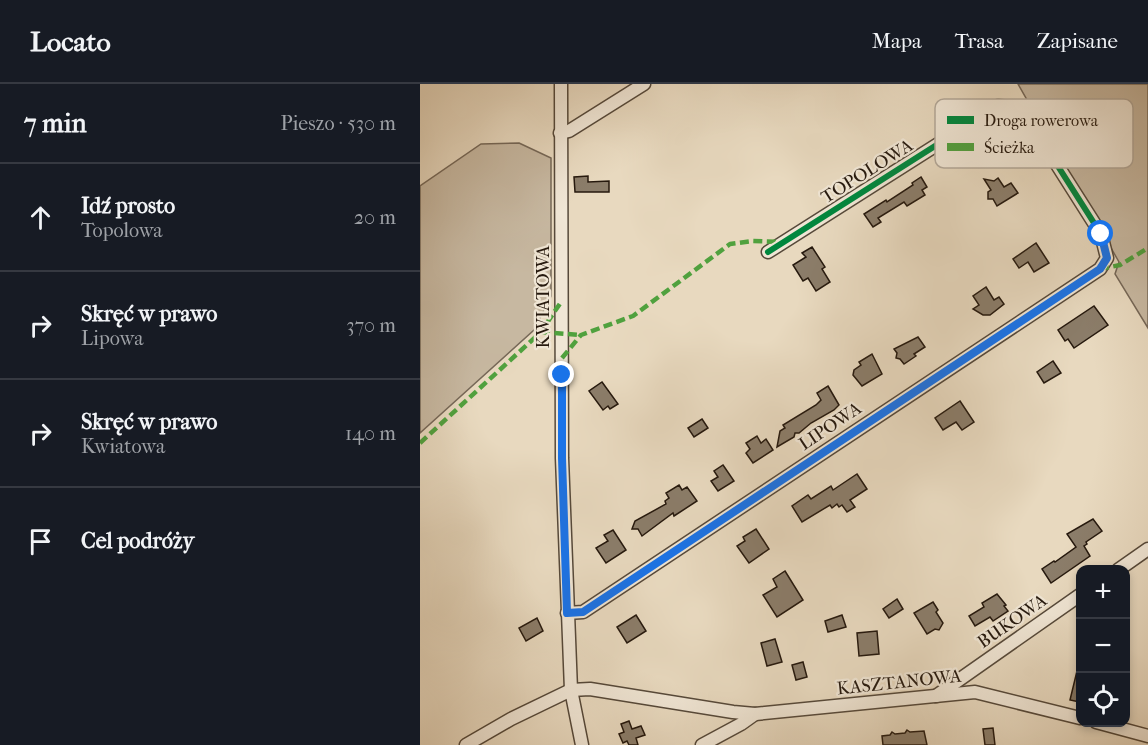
<!DOCTYPE html>
<html lang="pl">
<meta charset="utf-8">
<style>
:root{--surface:#171b24;--page:#242831;--text:#f1f3f6;--muted:#9ea1a6;--line:#363941}
body{margin:0;font-family:"IM FELL French Canon",serif;background:var(--page);color:var(--text)}
.controls{position:absolute;right:18px;bottom:18px;display:grid;overflow:hidden;border-radius:12px;box-shadow:0 3px 9px #0003}
.controls button{width:54px;height:54px;display:grid;place-items:center;padding:0;border:0;border-bottom:2px solid var(--line);background:var(--surface);color:var(--text);font:30px sans-serif}
.stop{position:absolute;width:18px;height:18px;margin:-14px;border:4px solid #1a73e8;border-radius:50%;background:#fff}
.stop.end{background:#1a73e8;border-color:#fff;box-shadow:0 2px 6px #0008}
.list{margin:0;padding:0;list-style:none}
h2{display:flex;justify-content:space-between;align-items:center;height:78px;margin:0;padding:0 24px;font-size:26px}
h2 small{font-size:20px;font-weight:400;color:var(--muted)}
.list li{display:grid;grid-template-columns:39px 1fr auto;gap:18px;align-items:center;box-sizing:border-box;height:108px;padding:0 24px;border-top:2px solid var(--line)}
.list b{display:block;font-size:22px;white-space:nowrap}
.list p{margin:0;font-size:20px;white-space:nowrap;color:var(--muted)}
.list em{font-size:20px;font-style:normal;color:var(--muted)}
.icon{flex:none;width:33px;height:33px;fill:none;stroke:currentColor;stroke-width:2;stroke-linecap:round;stroke-linejoin:round}
.map{position:relative;flex:none;width:728px;height:661px;overflow:hidden}
header{display:flex;align-items:center;gap:36px;box-sizing:border-box;height:84px;padding:0 30px;background:var(--surface);border-bottom:2px solid var(--line)}
header strong{font-size:28px}
nav{display:flex;gap:33px;margin-inline-start:auto;font-size:21px}
main{display:flex}
aside{flex:1;background:var(--surface)}
.map>svg:first-child{display:block}
</style>
<header>
<strong>Locato</strong>
<nav><a>Mapa</a><a>Trasa</a><a>Zapisane</a></nav>
</header>
<main>
<aside>
<h2>7 min<small>Pieszo · 530 m</small></h2>
<ul class="list">
<li><svg class="icon" aria-label="ahead" viewBox="0 0 24 24"><path d="M12 20V5M6 11l6-6 6 6"/></svg><div><b>Idź prosto</b><p>Topolowa</p></div><em>20 m</em></li>
<li><svg class="icon" aria-label="right" viewBox="0 0 24 24"><path d="M7 20v-9h11M14 6l5 5-5 5"/></svg><div><b>Skręć w prawo</b><p>Lipowa</p></div><em>370 m</em></li>
<li><svg class="icon" aria-label="right" viewBox="0 0 24 24"><path d="M7 20v-9h11M14 6l5 5-5 5"/></svg><div><b>Skręć w prawo</b><p>Kwiatowa</p></div><em>140 m</em></li>
<li><svg class="icon" aria-label="arrive" viewBox="0 0 24 24"><path d="M6 21V4h12l-3 4 3 4H6"/></svg><div><b>Cel podróży</b></div></li>
</ul>
</aside>
<div class="map">
<svg width="728" height="661" viewBox="0 0 728 661">
<rect width="100%" height="100%" fill="#e8d9bf"/>
<filter id="stains"><feTurbulence type="fractalNoise" baseFrequency=".00333" numOctaves="4"/><feColorMatrix values="0 0 0 0 .2 0 0 0 0 .09 0 0 0 0 .02 0 0 0 .5 -.17"/></filter>
<radialGradient id="worn" r=".72"><stop offset=".6" stop-color="#630" stop-opacity="0"/><stop offset="1" stop-color="#630" stop-opacity=".3"/></radialGradient>
<g fill="#c7b8a1" stroke="#766858" stroke-width="1.5">
<path d="M598 0H728V244L695 190 699 178Z"/>
<path d="M99 59 131 74V212L114 246 0 349V102L61 60Z"/>
</g>
<g fill="#8b7d6a" stroke="#26190e" stroke-width="1.5">
<path d="M168 92V98L189 97V108H155L154 93Z"/>
<path d="M501 93 507 103 502 106 505 111 487 122 484 118 458 134 461 138 453 143 444 130 466 116 467 118 493 101 492 99Z"/>
<path d="M578 94 584 103 591 99 598 109 577 122 573 115H568V108L571 106 564 95 574 97Z"/>
<path d="M616 159 629 179 614 188 608 178 599 184 593 175Z"/>
<path d="M392 163 405 183 402 185 410 198 396 207 388 194 383 197 373 181 386 173 382 169Z"/>
<path d="M566 203 574 216 579 213 584 220 570 231H563L553 225 559 221 553 212Z"/>
<path d="M674 222 688 241 654 264 648 255 645 257 638 246Z"/>
<path d="M498 253 505 263 494 270 496 272 484 280 480 275 476 274 477 269 474 265Z"/>
<path d="M452 270 462 290 442 302 433 291 434 286 441 281 439 278Z"/>
<path d="M633 277 641 289 624 299 617 288Z"/>
<path d="M182 298 198 320 190 325 188 322 183 326 169 307Z"/>
<path d="M408 302 419 321 414 326 391 339 379 349H375L374 353 357 363 360 347 365 344 363 341 396 321 401 316 397 309Z"/>
<path d="M540 317 554 338 542 346 536 338 523 346 515 334Z"/>
<path d="M282 335 288 344 274 353 268 344Z"/>
<path d="M337 352 341 359 346 355 353 366 333 379 326 369 330 365 326 359Z"/>
<path d="M303 381 314 397 298 407 291 397 298 393 294 387Z"/>
<path d="M437 390 447 405 430 416 435 423 427 428 422 421 419 423 417 420 412 424 410 421 382 438 372 422 388 411 391 415 411 402 413 406Z"/>
<path d="M259 401 262 406 267 403 277 417 254 432 253 429 222 452 218 445H212L215 437 246 420 245 417 249 414 246 409Z"/>
<path d="M673 435 682 447 666 458 667 460 664 462 670 472 631 499 622 485 634 477 635 478 656 463 647 450Z"/>
<path d="M336 445 349 465 329 479 317 462 325 457 323 453Z"/>
<path d="M193 446 206 466 186 479 176 464 188 457 184 451Z"/>
<path d="M365 487 383 516 357 533 343 511 357 503 353 495Z"/>
<path d="M577 510 586 521 584 522 588 527 573 537 570 533 555 542 549 532 564 523 562 519Z"/>
<path d="M477 515 483 525 469 534 463 525Z"/>
<path d="M513 518 518 526 516 528 523 539 519 546 515 545 507 550 494 529Z"/>
<path d="M216 531 226 547 207 559 197 543Z"/>
<path d="M422 531 426 543 408 548 405 537Z"/>
<path d="M117 534 123 547 106 557 99 544Z"/>
<path d="M457 547 459 570 439 572 437 549Z"/>
<path d="M355 555 362 578 347 582 341 559Z"/>
<path d="M383 578 387 593 376 596 372 581Z"/>
<path d="M657 587 660 588V618L650 616Z"/>
<path d="M209 637 212 645 221 642 225 651 216 654 218 661H209L207 657 203 659 199 650 204 648 201 640Z"/>
<path d="M573 644 575 661H565L563 645Z"/>
<path d="M487 646 490 648 504 647 507 661H463L462 652 470 651 472 648 475 650 485 649Z"/>
</g>
<g fill="none" stroke-linecap="round" stroke-linejoin="round">
<defs>
<g id="minor">
<path d="M141 0 142 374 151 606 162 661"/>
<path d="M140 49 149 47 224 0"/>
<path d="M698 486 728 465"/>
<path d="M147 529 163 528 680 185 687 174 681 150 601 24 578 22 348 168"/>
<path d="M516 612 660 511"/>
<path d="M676 638 728 652"/>
<path d="M46 661 91 635 151 606 170 605 313 628 335 630 555 608 660 634"/>
<path d="M282 661 321 640 335 630"/>
</g>
</defs>
<use href="#minor" stroke="#56493a" stroke-width="15"/>
<use href="#minor" stroke="#f0e6d5" stroke-width="12"/>
<g stroke="#50a13e" stroke-width="4.5" stroke-dasharray="9 4.5" stroke-linecap="butt">
<path d="M680 185 700 181 728 164"/>
<path d="M121 248 161 251"/>
<path d="M142 274 161 251 213 232 310 160 333 157 362 158"/>
<path d="M0 359 121 248 141 218"/>
</g>
<defs>
<path id="cycleway" d="M147 529 163 528 680 185 687 174 681 150 601 24 578 22 348 168"/>
</defs>
<use href="#cycleway" stroke="#f0e6d5" stroke-width="10"/>
<use href="#cycleway" stroke="#00873e" stroke-width="6"/>
</g>
<g fill="none" stroke-linecap="round" stroke-linejoin="round">
<path stroke="#1a73e8" stroke-width="8" d="M142 291V374L147 529 163 528 680 185 687 174 681 150"/>
</g>
<g text-anchor="middle" stroke-width="4.5" stroke-linejoin="round" paint-order="stroke">
<g font-size="18" fill="#26190e" stroke="#f0e6d5">
<text transform="translate(447 87) rotate(-32)" y="6">TOPOLOWA</text>
<text transform="translate(123 213) rotate(-90)" y="6">KWIATOWA</text>
<text transform="translate(410 342) rotate(-34)" y="6">LIPOWA</text>
<text transform="translate(592 537) rotate(-35)" y="6">BUKOWA</text>
<text transform="translate(479 598) rotate(-6)" y="6">KASZTANOWA</text>
</g>
</g>
<rect x="515" y="15" width="198" height="69" rx="9" fill="#f0e6d5" stroke="#b3a899" stroke-width="1.5"/>
<rect x="527" y="32" width="27" height="8" fill="#00873e"/>
<rect x="527" y="59" width="27" height="8" fill="#50a13e"/>
<g font-size="16" fill="#26190e">
<text x="564" y="42">Droga rowerowa</text>
<text x="564" y="69">Ścieżka</text>
</g>
<rect width="100%" height="100%" filter="url(#stains)"/>
<rect width="100%" height="100%" fill="url(#worn)"/>
</svg>
<div class="controls">
<button>+</button>
<button>−</button>
<button><svg class="icon" aria-label="locate" viewBox="0 0 24 24"><circle cx="12" cy="12" r="6"/><path d="M12 2v4M12 18v4M2 12h4M18 12h4"/></svg></button>
</div>
<div class="stop" style="left:681px;top:150px"></div>
<div class="stop end" style="left:142px;top:291px"></div>
</div>
</main>
